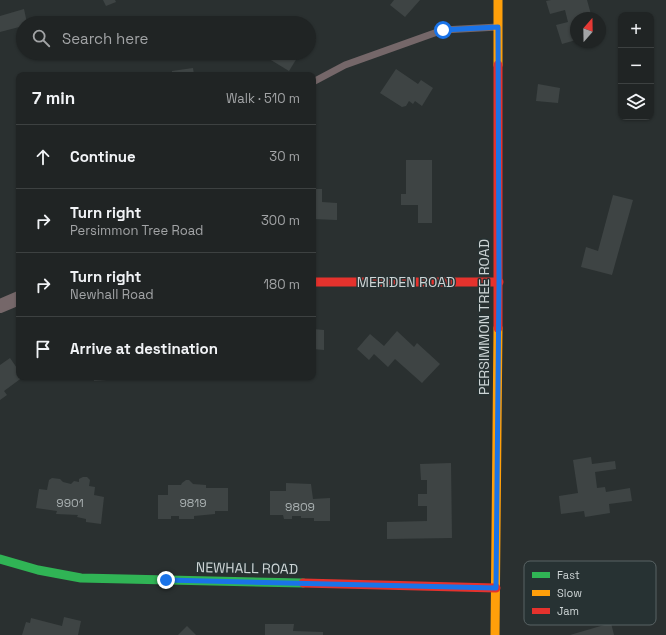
<!DOCTYPE html>
<meta charset="utf-8">
<style>
:root{--surface:#202424;--page:#2d3031;--text:#f1f3f6;--muted:#a2a4a6;--line:#3d4141}
body{margin:0;font-family:"Space Grotesk",sans-serif;background:var(--page);color:var(--text)}
.controls{position:absolute;right:12px;top:12px;display:grid;overflow:hidden;border-radius:8px;box-shadow:0 1px 3px #0004}
.controls button{width:36px;height:36px;display:grid;place-items:center;padding:0;border:0;border-bottom:1px solid var(--line);background:var(--surface);color:var(--text);font:20px sans-serif}
.compass{position:absolute;left:570px;top:12px;width:36px;height:36px;border-radius:50%;background:var(--surface);box-shadow:0 1px 3px #0004;rotate:20deg}
.stop{position:absolute;width:12px;height:12px;margin:-9px;border:3px solid #1a73e8;border-radius:50%;background:#fff}
.stop.end{background:#1a73e8;border-color:#fff;box-shadow:0 1px 4px #0008}
.list{margin:0;padding:0;list-style:none}
h2{display:flex;justify-content:space-between;align-items:center;height:52px;margin:0;padding:0 16px;font-size:17px}
h2 small{font-size:13px;font-weight:400;color:var(--muted)}
.list li{display:grid;grid-template-columns:26px 1fr auto;gap:12px;align-items:center;box-sizing:border-box;height:64px;padding:0 16px;border-top:1px solid var(--line)}
.list b{display:block;font-size:15px;white-space:nowrap}
.list p{margin:0;font-size:13px;white-space:nowrap;color:var(--muted)}
.list em{font-size:13px;font-style:normal;color:var(--muted)}
.icon{flex:none;width:22px;height:22px;fill:none;stroke:currentColor;stroke-width:2;stroke-linecap:round;stroke-linejoin:round}
.map{position:relative;flex:none;width:666px;height:635px;overflow:hidden}
.search{position:absolute;background:var(--surface);box-shadow:0 1px 3px #0004;left:16px;top:16px;width:300px;height:44px;display:flex;align-items:center;gap:10px;box-sizing:border-box;padding:0 14px;border-radius:22px;color:var(--muted);font-size:15px}
.panel{position:absolute;background:var(--surface);box-shadow:0 1px 3px #0004;left:16px;top:72px;width:300px;height:308px;border-radius:8px}
.map>svg:first-child{display:block}
</style>
<div class="map">
<svg width="666" height="635" viewBox="0 0 666 635">
<rect width="100%" height="100%" fill="#2a3030"/>
<g fill="#3e4444">
<path d="M103 0H115L116 2 106 6Z"/>
<path d="M394 0H420L405 17 390 5Z"/>
<path d="M551 0H587L592 18H576V40L562 44 556 25 568 22 565 10 550 14 546 1Z"/>
<path d="M24 9 27 23H23V26L0 32V16Z"/>
<path d="M309 34 316 39 309 51Z"/>
<path d="M268 53H300L289 71 266 57Z"/>
<path d="M193 68 194 75H172V71Z"/>
<path d="M396 69 418 84 421 80 433 88 422 106 415 101 413 104 409 101 406 106 402 107 380 93Z"/>
<path d="M538 84 560 88 558 103 536 101Z"/>
<path d="M406 160H432V223H418V205H401V194H406Z"/>
<path d="M313 189H322V202L337 203V220L313 219Z"/>
<path d="M613 195 633 200 612 275 581 267 586 247 598 251Z"/>
<path d="M313 329 324 330V350L313 349Z"/>
<path d="M397 331 414 347 417 343 440 364 422 383 395 359 388 367 374 354 369 360 357 349 370 334 384 346Z"/>
<path d="M10 358 19 371V377H23L4 391 7 395 0 400V365Z"/>
<path d="M94 377H107V380L94 381Z"/>
<path d="M591 457 592 464 615 461 616 469 595 472 597 488 605 487 606 492 630 488 632 501 609 504 610 513 585 517 584 511 561 514 559 496 578 493 573 460Z"/>
<path d="M451 463 452 538 387 539V522L427 521V506H418V494H427V480H421L420 464Z"/>
<path d="M83 477H87L90 480 89 486 95 487 94 495 104 497 101 524 86 522V519L77 517 78 515 56 514 57 511 36 508 39 489 47 490 49 480 52 478 60 479 63 482 71 484 74 481 79 482V479Z"/>
<path d="M186 480H189L193 484 206 485V488H228V511H215V514L194 516V519H179V516H171V519H158V495H168V485H181L182 483Z"/>
<path d="M286 483 311 484 313 499 330 498V521H314V518H301V516H292V519H284L283 515H270V491H286Z"/>
<path d="M64 617 81 621 78 635H22L26 622 30 623 31 618 62 626Z"/>
<path d="M611 623 614 635H570Z"/>
<path d="M265 624H294L293 631 323 632V635H265Z"/>
<path d="M187 626 196 635H178Z"/>
</g>
<g fill="none" stroke-linecap="round" stroke-linejoin="round">
<path stroke="#756769" stroke-width="7" d="M313 82 345 65 443 30 498 27"/>
<path stroke="#756769" stroke-width="14" d="M0 306 19 298"/>
<path stroke="#30b455" stroke-width="9" d="M0 559 38 570 81 578 303 583"/>
<g stroke="#ff9f0a" stroke-width="9">
<path d="M498 0V65"/>
<path d="M495 635 498 328"/>
</g>
<g stroke="#e5322d" stroke-width="9">
<path d="M498 65V328"/>
<path d="M313 282H499"/>
<path d="M303 583 496 588"/>
</g>
</g>
<g fill="none" stroke-linecap="round" stroke-linejoin="round">
<path stroke="#1a73e8" stroke-width="5" d="M166 580 496 588 499 282 498 27 443 30"/>
</g>
<g text-anchor="middle" stroke-width="3" stroke-linejoin="round" paint-order="stroke">
<g font-size="12" fill="#a9b0b1">
<text x="70" y="507">9901</text>
<text x="193" y="507">9819</text>
<text x="300" y="511">9809</text>
</g>
<g font-size="14" fill="#cdd4d5" stroke="#273233">
<text x="406" y="287">MERIDEN ROAD</text>
<text transform="translate(484 317) rotate(-90)" y="5">PERSIMMON TREE ROAD</text>
<text transform="translate(247 568) rotate(1)" y="5">NEWHALL ROAD</text>
</g>
</g>
<rect x="524" y="561" width="132" height="64" rx="6" fill="#273233" stroke="#596364" stroke-width="1"/>
<rect x="532" y="572" width="18" height="6" fill="#30b455"/>
<rect x="532" y="590" width="18" height="6" fill="#ff9f0a"/>
<rect x="532" y="608" width="18" height="6" fill="#e5322d"/>
<g font-size="11" fill="#cdd4d5">
<text x="557" y="579">Fast</text>
<text x="557" y="597">Slow</text>
<text x="557" y="615">Jam</text>
</g>
</svg>
<div class="controls">
<button>+</button>
<button>−</button>
<button><svg class="icon" aria-label="layers" viewBox="0 0 24 24"><path d="M12 4l9 5-9 5-9-5zM3 14l9 5 9-5"/></svg></button>
</div>
<svg class="compass" viewBox="-18 -18 36 36"><path d="M0-13l5 13h-10z" fill="#e53935"/><path d="M0 13l5-13h-10z" fill="#a2a4a6"/></svg>
<div class="stop" style="left:443px;top:30px"></div>
<div class="stop end" style="left:166px;top:580px"></div>
<div class="search"><svg class="icon" aria-label="search" viewBox="0 0 24 24"><circle cx="10" cy="10" r="6"/><path d="M15 15l6 6"/></svg>Search here</div>
<section class="panel">
<h2>7 min<small>Walk · 510 m</small></h2>
<ul class="list">
<li><svg class="icon" aria-label="ahead" viewBox="0 0 24 24"><path d="M12 20V5M6 11l6-6 6 6"/></svg><div><b>Continue</b></div><em>30 m</em></li>
<li><svg class="icon" aria-label="right" viewBox="0 0 24 24"><path d="M7 20v-9h11M14 6l5 5-5 5"/></svg><div><b>Turn right</b><p>Persimmon Tree Road</p></div><em>300 m</em></li>
<li><svg class="icon" aria-label="right" viewBox="0 0 24 24"><path d="M7 20v-9h11M14 6l5 5-5 5"/></svg><div><b>Turn right</b><p>Newhall Road</p></div><em>180 m</em></li>
<li><svg class="icon" aria-label="arrive" viewBox="0 0 24 24"><path d="M6 21V4h12l-3 4 3 4H6"/></svg><div><b>Arrive at destination</b></div></li>
</ul>
</section>
</div>
